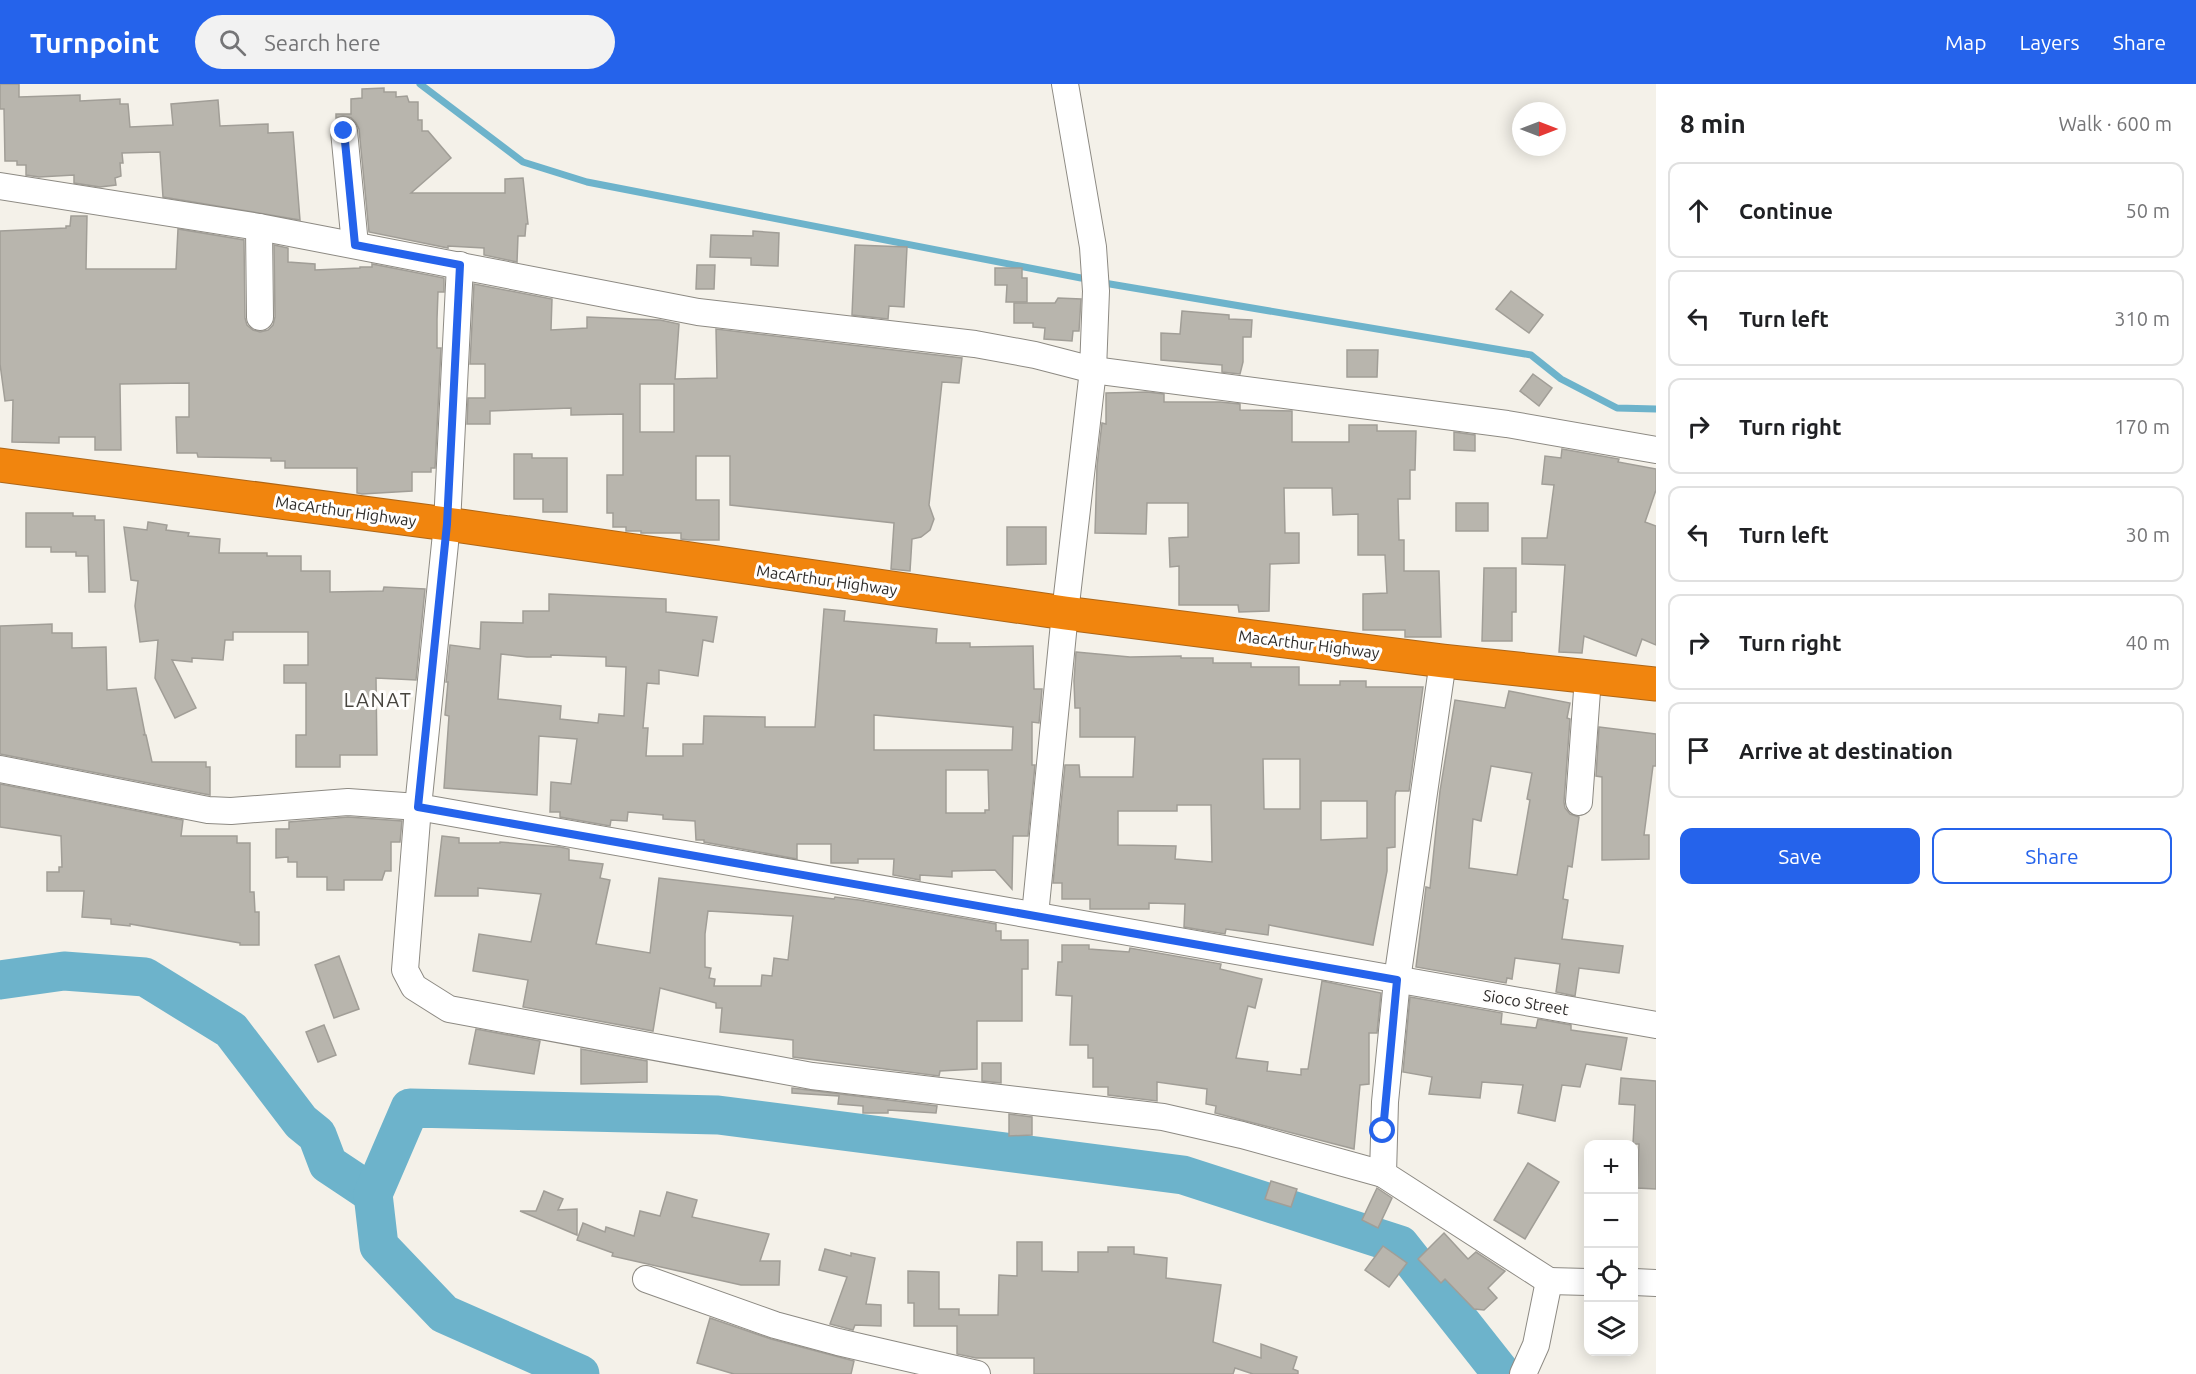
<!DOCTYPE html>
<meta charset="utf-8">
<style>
:root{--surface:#fff;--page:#f2f2f2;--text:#202124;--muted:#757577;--line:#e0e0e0;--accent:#2563eb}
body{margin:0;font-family:Ubuntu,sans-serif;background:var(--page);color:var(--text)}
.controls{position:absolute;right:18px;bottom:18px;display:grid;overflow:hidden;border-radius:12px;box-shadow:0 3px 15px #0003}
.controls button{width:54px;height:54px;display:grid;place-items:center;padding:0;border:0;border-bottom:2px solid var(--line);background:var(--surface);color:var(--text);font:30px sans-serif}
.compass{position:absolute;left:1512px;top:18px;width:54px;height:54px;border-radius:50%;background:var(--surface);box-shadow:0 3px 15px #0003;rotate:90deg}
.stop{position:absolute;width:18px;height:18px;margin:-14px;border:4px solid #2563eb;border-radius:50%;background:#fff}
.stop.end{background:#2563eb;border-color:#fff;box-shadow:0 2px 6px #0008}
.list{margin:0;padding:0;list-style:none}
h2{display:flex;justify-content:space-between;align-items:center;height:78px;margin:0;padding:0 24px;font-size:26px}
h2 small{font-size:20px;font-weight:400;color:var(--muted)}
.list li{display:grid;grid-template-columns:39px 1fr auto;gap:18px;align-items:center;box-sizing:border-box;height:96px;margin:0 12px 12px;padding:0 12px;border:2px solid var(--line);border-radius:12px}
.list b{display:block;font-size:22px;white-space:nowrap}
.list em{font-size:20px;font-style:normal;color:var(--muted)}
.actions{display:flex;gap:12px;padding:18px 24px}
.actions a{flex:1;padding:14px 0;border:2px solid var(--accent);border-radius:12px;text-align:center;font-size:21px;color:var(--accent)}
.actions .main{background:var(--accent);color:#fff}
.icon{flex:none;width:33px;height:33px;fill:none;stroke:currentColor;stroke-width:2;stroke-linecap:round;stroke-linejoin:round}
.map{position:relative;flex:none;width:1656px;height:1290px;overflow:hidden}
header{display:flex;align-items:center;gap:36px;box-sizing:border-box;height:84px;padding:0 30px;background:var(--accent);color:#fff}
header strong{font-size:28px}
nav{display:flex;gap:33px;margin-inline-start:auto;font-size:21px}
.search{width:420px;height:54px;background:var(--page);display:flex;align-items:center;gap:15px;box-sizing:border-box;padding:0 21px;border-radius:33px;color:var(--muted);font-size:22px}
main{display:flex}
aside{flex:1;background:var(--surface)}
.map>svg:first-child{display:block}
</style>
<header>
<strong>Turnpoint</strong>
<div class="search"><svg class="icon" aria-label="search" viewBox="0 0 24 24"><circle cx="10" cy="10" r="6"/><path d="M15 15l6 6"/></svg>Search here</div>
<nav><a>Map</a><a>Layers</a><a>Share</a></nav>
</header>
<main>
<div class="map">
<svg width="1656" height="1290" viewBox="0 0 1656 1290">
<rect width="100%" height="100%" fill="#f4f1e9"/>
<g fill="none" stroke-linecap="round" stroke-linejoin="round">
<g stroke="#6db3cb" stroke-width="7">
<path d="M420 0 523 78 587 98 1081 194"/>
<path d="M1104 199 1531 271 1561 295 1617 324 1656 325"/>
</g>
<g stroke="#6db3cb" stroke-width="39">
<path d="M0 896 64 887 145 893 231 946 301 1038 317 1051 328 1080 373 1110"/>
<path d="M580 1290 444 1230 379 1162 373 1110 410 1024 718 1031 1183 1091 1400 1161 1502 1290"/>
</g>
</g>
<g fill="#b8b5ad" stroke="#a19e97" stroke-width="1.5" fill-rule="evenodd">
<path d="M0 0H19V13L80 11V17L120 15V20H128L130 43 173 41 171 20 218 16 220 42 268 40V49L293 48 300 136 163 113 160 68 122 69 123 79H120L121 92 115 94 116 101 100 103 74 99V91L39 93 26 91V81H17V77H5L4 25H0Z"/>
<path d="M384 4V8H396V13L407 12 409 18H418V36H422V47H428L451 74 411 109H505V95L523 94 528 140H526L525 152H518L517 178 484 171V164L448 162V164L369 148 359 45 356 39 351 34 343 32 336 34V30H351V15L362 14V5Z"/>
<path d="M71 132H87L86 185H176L178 145 244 156 245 234 247 241 253 246 260 248 268 246 273 241 275 233 274 161 288 164V178L315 180V186L360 184V183H372V180L444 194V208H438L437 235V264H441L435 384H431V388H412V407L362 410 357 409V384H285V377H271V374L198 373 197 369H177L176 333H189V299L120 300 121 366H95V353H59V359L12 358 13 316 5 317 0 280V147L66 144V142H70Z"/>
<path d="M753 147 779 149 778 182 751 181V174L710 173 711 151 753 152Z"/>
<path d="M855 161 907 163 904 223 889 222 888 235 852 231Z"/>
<path d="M697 181H715L714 205H696Z"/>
<path d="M995 184H1022V194H1027V218H1006L1007 201H995Z"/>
<path d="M474 200 552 215 551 246 587 244V233L660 236 679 240 675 295 717 294 716 245 962 274 959 299 942 298 929 421 934 435 930 446 921 453 912 455 910 487 891 485 894 439 730 421V372H696V416H719V456H689L681 455V449H641V447H626V443H613V429H607V391H623V330L571 331V324L490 327V340H467L468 314H485V280H470ZM640 300H674V348H640Z"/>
<path d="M1511 207 1543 231 1529 249 1496 225Z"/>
<path d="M1058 214 1081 215 1079 247H1073L1072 257 1044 255 1045 244 1033 243V239H1014V219H1055Z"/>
<path d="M1182 227 1229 231V235L1252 236 1251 253H1243V278L1240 290 1222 288V281L1161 276V249L1180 250Z"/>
<path d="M1347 266H1378L1377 293H1347Z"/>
<path d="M1533 290 1552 304 1539 322 1520 307Z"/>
<path d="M1147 308 1164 310V318H1220L1240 320V326L1292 327V358H1349V341H1377V347H1416L1415 386H1410V415H1398L1399 456H1404V487H1439L1441 553H1405V546H1363V510L1387 509 1385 471H1358V430L1333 431 1332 404H1284L1285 449H1299V479L1270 480 1269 527 1239 528 1238 521H1179V482L1170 483 1169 454 1188 453V419H1147L1146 450 1095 449 1097 382 1102 339 1106 340V309Z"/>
<path d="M1454 348 1475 351V367L1454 366Z"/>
<path d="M1562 365 1619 375 1618 378 1656 385V406L1645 438 1656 442V561L1642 555 1636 572 1584 552 1582 569 1559 568 1565 481 1522 480V454H1547L1554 401 1542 400 1545 372 1561 374Z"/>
<path d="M514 370H532V374H567V428H543V415H514Z"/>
<rect x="1456" y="419" width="32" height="28"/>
<path d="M26 429H73V432H95V436H104L105 508H89L88 472H76V468H51V463H26Z"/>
<path d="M148 438 167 441 166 446 189 449 188 452 220 455 219 469H267V472H301V487H330V508L383 507 384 503 425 505 416 596 376 594 377 671H340V683H296V651H306V599H284V581H308V548H233V556H225L223 576 192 574V578L172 576 196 624 175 634 155 594 158 556 140 558 135 522 138 497 131 496 124 443 147 446Z"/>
<path d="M1007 443H1046V480L1007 481Z"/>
<path d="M1484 484H1516V528H1512V557H1482Z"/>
<path d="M549 510 666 515V528L717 533 713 558 703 556 698 592 659 586V600L647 599 643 644H648L646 672H683V660H703L704 632 765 633V643H815L824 525 845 527 844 537 937 545 936 559H970V563L1033 562 1034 605H1042L1039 639 1032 638V681H1035L1028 752H1013L1012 805 995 786 952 787V793L920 791V796L893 791 894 775H858V779H831V760H797V775L704 758V756H696L695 737 663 735V731L628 728 627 737 611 736 610 742 560 733V728H550L551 698 571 700 577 655 539 652 537 711 444 704 449 632 445 631 448 598H446L450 561 480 565 481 538 523 539V527H549ZM501 570 527 573H551V571L606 573V582L626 583 624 632 599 630 598 639 560 635 561 622 498 615ZM874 631 1013 643 1012 666H874ZM946 686H988L989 726H985V729H946Z"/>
<path d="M52 540V549H72V564L106 563 107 606 136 604 145 650 143 651H146L152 678H206V683H210V711L0 670V542Z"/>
<path d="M1076 568 1130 573 1181 572V574H1213V579H1251V583H1299V601H1340V597H1366V603H1423L1409 707H1396L1395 712V763L1387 764V787L1373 861 1269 841 1268 851 1226 845 1225 850 1184 843 1185 820 1149 819V825H1090V815H1062V799H1053L1065 681H1079L1080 693H1133L1135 653H1080V624H1075L1074 597ZM1263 675H1300V725H1264ZM1321 717H1367V754L1321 756ZM1177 721H1211L1212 778 1175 775 1176 762 1118 761V727H1177Z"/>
<path d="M1509 607 1570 619 1567 634 1570 635 1564 718 1565 724 1570 730 1579 733 1572 783 1568 782 1563 815 1568 816 1562 855 1623 862 1619 889 1579 884 1575 912 1556 908 1560 880 1515 874 1512 895 1507 894 1506 899 1416 883 1426 803 1430 804 1440 707 1455 616 1505 624ZM1491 682 1532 689 1527 715 1530 716 1517 791 1469 784 1473 735 1481 737Z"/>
<path d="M1599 643 1656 650V682H1653L1644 751H1649V775L1602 776V693L1596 692Z"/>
<path d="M0 700 183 736 181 752H237V759H250V808H254L255 828H259V861H240V859L130 840V842L111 840V835L82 833 84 807H47V788H59V783H62L61 752 0 743Z"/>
<path d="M348 733 402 737 400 758H391V787H385L382 796H344V806H327V793H297V778H288V773L276 774V745H289V738Z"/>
<path d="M442 752 459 754V759H500V758L560 763 569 765V776L603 780 600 794 610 796 596 860 650 869 659 794 834 815 835 813 859 816 996 840V847H1001V856H1028V885H1022V937H977V985L940 987 939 992 793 973V956L720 948 722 924H716V919L660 904 653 947 523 923 528 896 473 887 479 850 531 858 541 810 478 804V812H435ZM708 827 793 832 788 876 774 874 772 892 762 891 761 902H714L715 895 709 894 711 884 705 883V850Z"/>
<path d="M1062 861H1089V865L1129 868 1130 864 1221 880 1220 885 1262 895 1255 924 1248 922 1236 974 1268 978 1267 987 1301 991V985H1308L1322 897 1381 909 1377 949H1369V1000L1360 1001 1354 1065 1215 1029 1216 1022 1206 1020 1207 1005 1157 998V1017L1108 1011V1003H1093V974H1088V961H1070L1072 912 1056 911 1058 878H1062Z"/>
<path d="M339 872 359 925 334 934 315 881Z"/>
<path d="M1410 913 1502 929 1501 940 1536 944 1538 935 1571 941V946L1627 954 1621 986 1586 980 1580 1003 1562 1001 1555 1037 1518 1029 1523 1001 1482 998 1480 1014 1429 1010 1432 993 1403 988Z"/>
<path d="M324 941 336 971 318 978 306 948Z"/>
<path d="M476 945 540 957 534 990 469 980Z"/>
<path d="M581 965 647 977V998L581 1000Z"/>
<path d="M982 979H1001V999L982 997Z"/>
<path d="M1621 994 1656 997V1105L1637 1104 1639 1060H1633L1635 1021 1619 1020Z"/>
<path d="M792 1004 937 1022 936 1029 888 1026V1029H863V1022L838 1020 839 1012 792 1009Z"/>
<path d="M1009 1030 1032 1033V1051L1009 1052Z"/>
<path d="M1528 1079 1559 1098 1525 1155 1494 1136Z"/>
<path d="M1271 1097 1297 1105 1291 1123 1265 1115Z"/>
<path d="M1377 1104 1392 1114 1378 1144 1362 1136Z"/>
<path d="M544 1107 563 1115 558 1126 577 1125V1151L520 1127H536Z"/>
<path d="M667 1108 697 1116 692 1133 769 1150 760 1177H780L779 1201H741L612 1172 613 1169 577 1156 583 1139 605 1148 606 1143 634 1152 640 1127 660 1132Z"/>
<path d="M1444 1149 1468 1175 1476 1168 1505 1187 1488 1204 1497 1214 1484 1226 1474 1225 1445 1195 1441 1199 1418 1175Z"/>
<path d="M1017 1158H1042V1187L1078 1188V1168H1108V1163H1134V1170L1167 1174 1166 1194 1221 1201 1213 1258 1261 1274V1260L1297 1273 1293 1285 1298 1287V1290H1253L1235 1284 1233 1290H1034V1274H976L957 1270V1242H914V1219H908V1187L939 1188V1225H959V1231H998L999 1191 1017 1192Z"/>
<path d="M1383 1162 1407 1179 1389 1203 1365 1186Z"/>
<path d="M825 1165 851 1172V1169L875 1174 866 1220 881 1221V1242L855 1241 853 1246 830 1240 847 1193 819 1186Z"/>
<path d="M710 1234 771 1255 854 1277 851 1290H734L697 1279Z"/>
</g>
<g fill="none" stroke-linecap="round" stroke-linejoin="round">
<defs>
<g id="minor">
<path d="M344 47 355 161"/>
<path d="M0 102 259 143 698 228 975 260 1035 271 1093 286 1507 340 1656 366"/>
<path d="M259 143 260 233"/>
<path d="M460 181 447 440 418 723 405 886 414 903 449 925 812 992 1163 1033 1242 1051 1383 1090"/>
<path d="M1443 577 1397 896 1385 1018 1383 1090 1549 1197"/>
<path d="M0 685 208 726 231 727 348 718 418 723 1656 941"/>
<path d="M1579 718 1588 593"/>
<path d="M1035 831 1065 529 1093 286 1096 207 1093 163 1065 0"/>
<path d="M646 1195 775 1241 838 1258 977 1290"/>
<path d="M1549 1197 1588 1198"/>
<path d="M1634 1198 1656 1199"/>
<path d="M1523 1290 1536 1261 1549 1197"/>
</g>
<path id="highway" d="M0 381 447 440 1065 529 1443 577 1656 600"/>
</defs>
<use href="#minor" stroke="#8d8a83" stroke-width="28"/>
<use href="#highway" stroke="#ad6618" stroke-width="35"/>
<use href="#minor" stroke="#fff" stroke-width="26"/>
<use href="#highway" stroke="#f1850e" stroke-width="33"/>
</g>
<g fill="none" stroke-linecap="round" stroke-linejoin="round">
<path stroke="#2563eb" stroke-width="8" d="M344 47 355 161 460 181 447 440 418 723 1397 896 1383 1047"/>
</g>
<g text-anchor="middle" stroke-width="6" stroke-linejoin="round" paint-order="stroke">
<g font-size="16" fill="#2e2c2a" stroke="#fffefd">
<text transform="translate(346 427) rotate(8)" y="6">MacArthur Highway</text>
<text transform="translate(827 496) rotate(8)" y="6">MacArthur Highway</text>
<text transform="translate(1309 560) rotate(7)" y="6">MacArthur Highway</text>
<text transform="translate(1526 918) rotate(10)" y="6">Sioco Street</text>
</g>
<g font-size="20" letter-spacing="1.5" fill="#48453f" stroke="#fffefd">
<text x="378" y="623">LANAT</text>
</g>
</g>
</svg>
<div class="controls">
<button>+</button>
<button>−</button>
<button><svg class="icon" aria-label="locate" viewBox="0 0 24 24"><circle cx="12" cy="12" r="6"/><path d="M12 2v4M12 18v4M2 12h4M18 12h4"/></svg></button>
<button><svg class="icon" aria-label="layers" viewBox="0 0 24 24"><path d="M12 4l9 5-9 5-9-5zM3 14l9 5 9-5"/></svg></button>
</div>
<svg class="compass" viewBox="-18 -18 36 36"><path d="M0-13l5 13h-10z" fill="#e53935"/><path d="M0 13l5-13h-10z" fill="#757577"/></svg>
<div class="stop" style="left:1383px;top:1047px"></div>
<div class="stop end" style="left:344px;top:47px"></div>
</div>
<aside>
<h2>8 min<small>Walk · 600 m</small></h2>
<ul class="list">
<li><svg class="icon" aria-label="ahead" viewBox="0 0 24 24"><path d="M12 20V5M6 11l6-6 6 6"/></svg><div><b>Continue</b></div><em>50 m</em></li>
<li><svg class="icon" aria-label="left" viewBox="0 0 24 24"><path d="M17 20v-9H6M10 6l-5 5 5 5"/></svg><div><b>Turn left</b></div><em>310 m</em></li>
<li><svg class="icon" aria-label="right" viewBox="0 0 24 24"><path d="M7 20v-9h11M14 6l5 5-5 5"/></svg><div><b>Turn right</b></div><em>170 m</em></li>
<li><svg class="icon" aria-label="left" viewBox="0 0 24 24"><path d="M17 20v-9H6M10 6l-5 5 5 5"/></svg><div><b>Turn left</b></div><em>30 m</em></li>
<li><svg class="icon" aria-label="right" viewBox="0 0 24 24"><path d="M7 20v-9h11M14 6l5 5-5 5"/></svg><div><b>Turn right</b></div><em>40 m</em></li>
<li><svg class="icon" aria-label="arrive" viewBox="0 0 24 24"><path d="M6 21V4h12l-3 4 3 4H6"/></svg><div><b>Arrive at destination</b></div></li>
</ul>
<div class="actions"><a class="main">Save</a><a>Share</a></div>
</aside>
</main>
